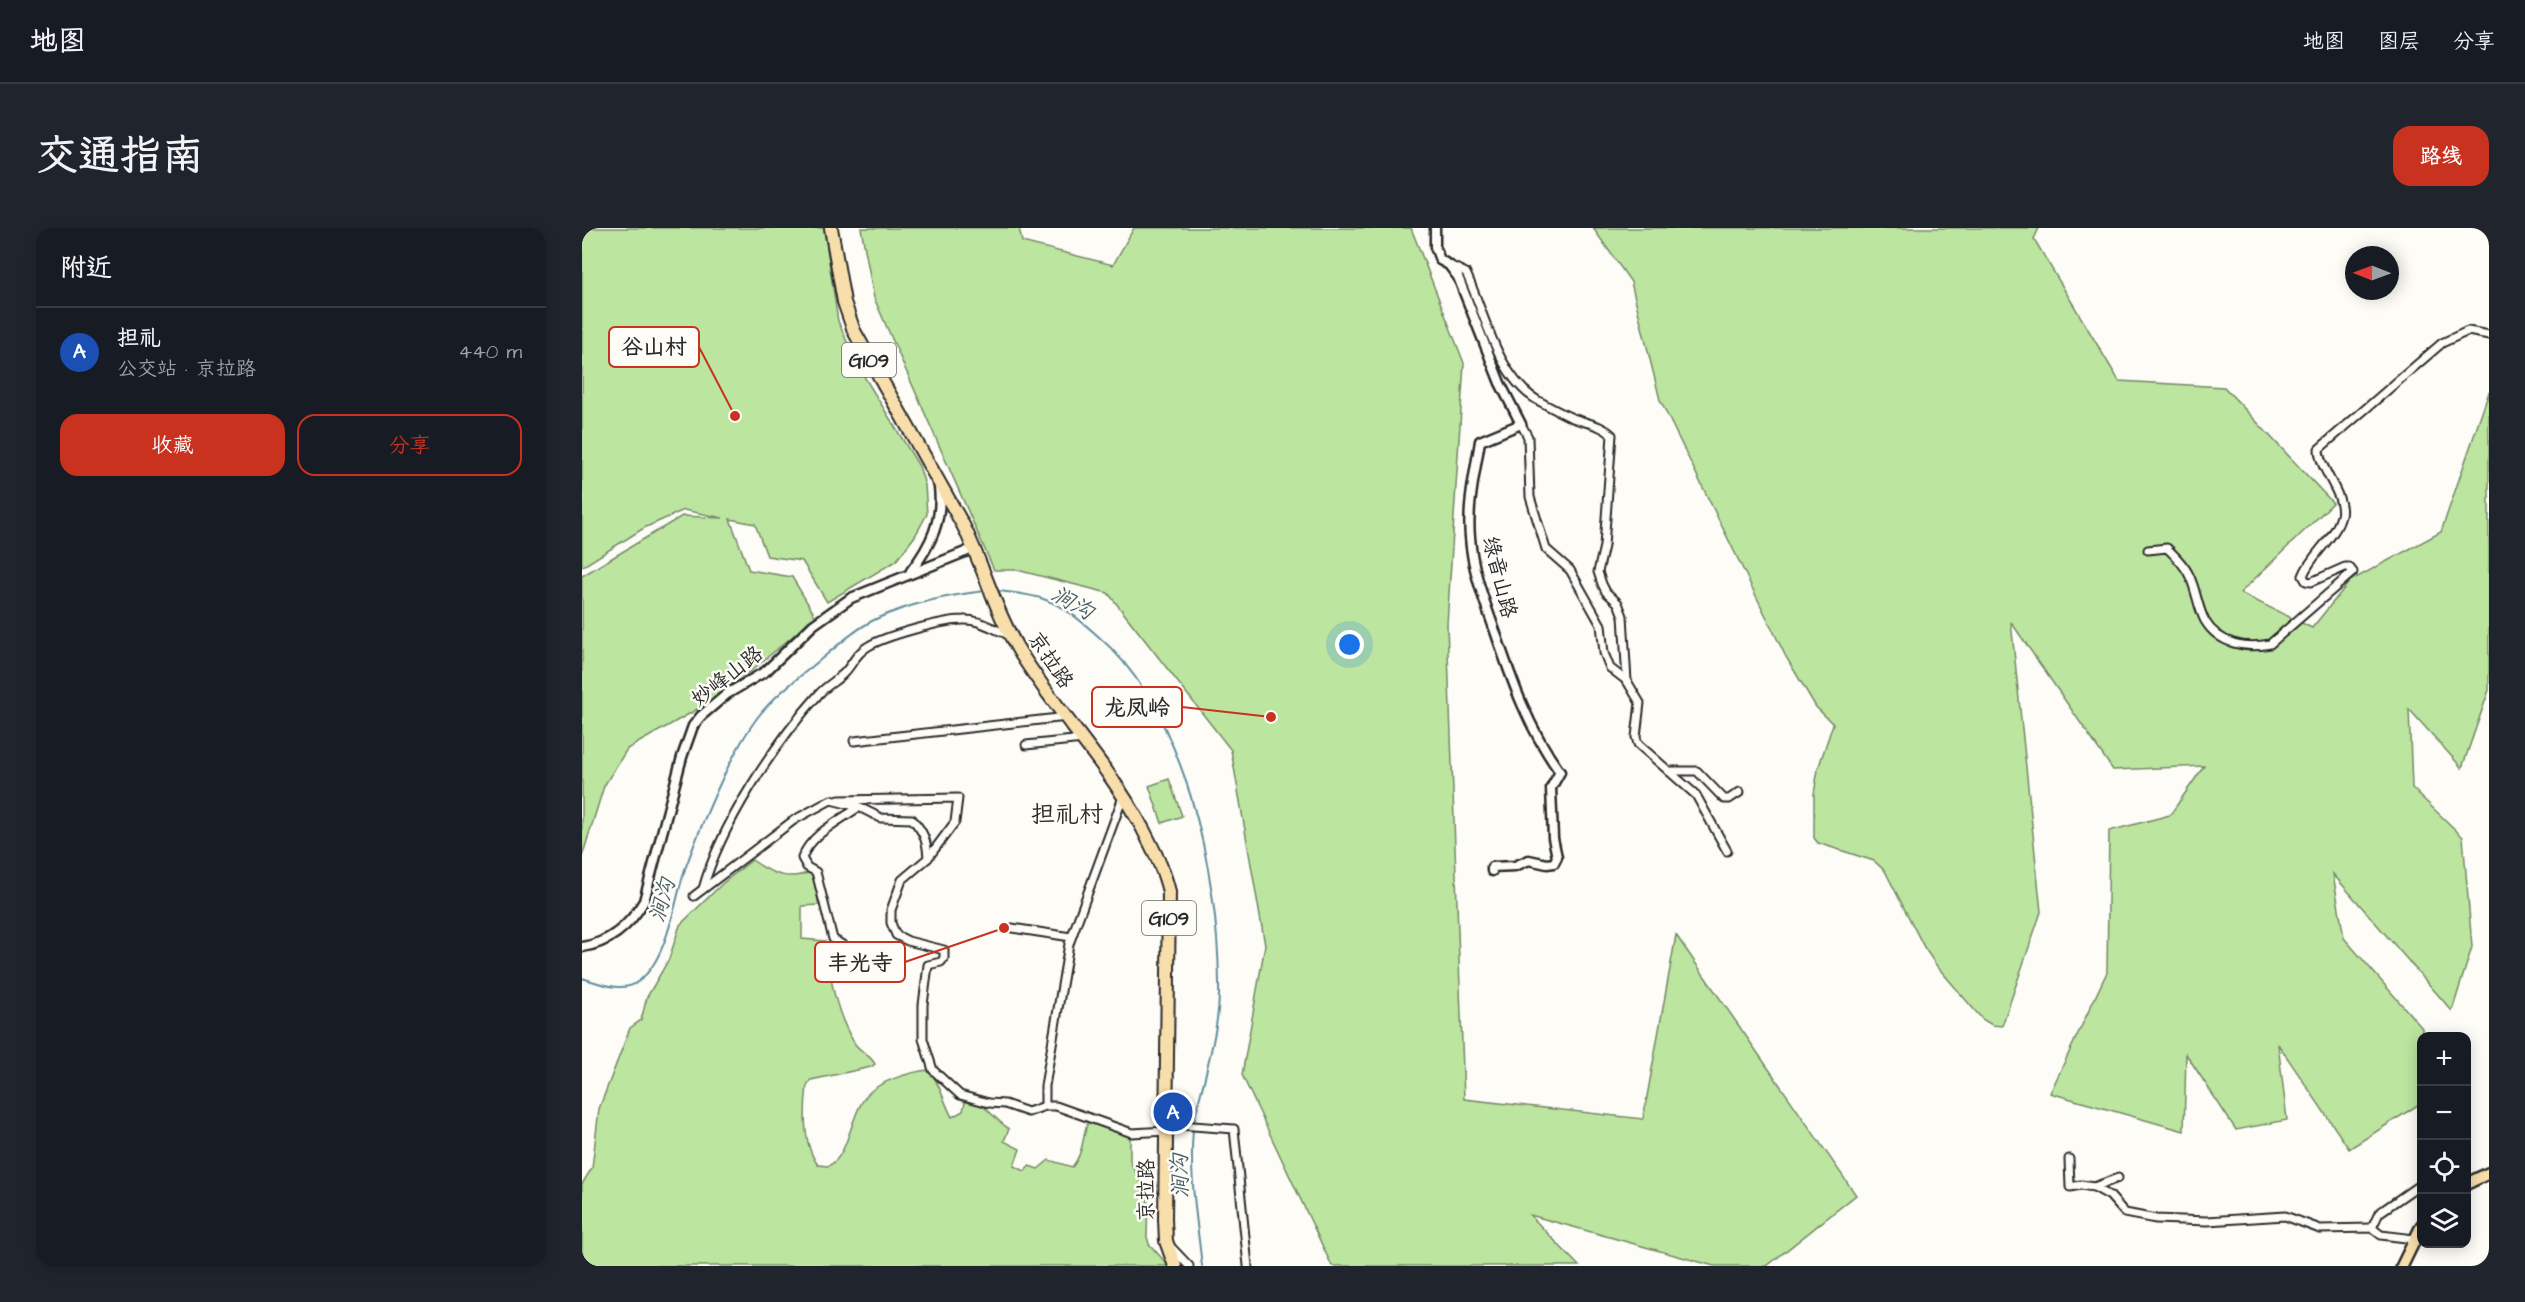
<!DOCTYPE html>
<html lang="zh">
<meta charset="utf-8">
<style>
:root{--surface:#171b24;--page:#20242c;--text:#f1f3f6;--muted:#9ea1a6;--line:#363941;--accent:#c8321e}
body{margin:0;font-family:"Architects Daughter","LXGW WenKai TC",sans-serif;background:var(--page);color:var(--text)}
.controls{position:absolute;right:18px;bottom:18px;display:grid;overflow:hidden;border-radius:12px;box-shadow:0 3px 15px #0003}
.controls button{width:54px;height:54px;display:grid;place-items:center;padding:0;border:0;border-bottom:2px solid var(--line);background:var(--surface);color:var(--text);font:30px sans-serif}
.compass{position:absolute;left:1763px;top:18px;width:54px;height:54px;border-radius:50%;background:var(--surface);box-shadow:0 3px 15px #0003;rotate:271deg}
.you{position:absolute;left:768px;top:417px;width:21px;height:21px;margin:-15px;border:4px solid #fff;border-radius:50%;background:#1a73e8;box-shadow:0 0 0 9px #1a73e833}
.badge{display:grid;place-items:center;width:39px;height:39px;border-radius:50%;background:var(--accent);color:#fff;font-size:20px;font-weight:700}
.pin{position:absolute;translate:-50% -50%;border:3px solid #fff;box-shadow:0 2px 6px #0006}
.list{margin:0;padding:0;list-style:none}
h2{display:flex;justify-content:space-between;align-items:center;height:78px;margin:0;padding:0 24px;font-size:26px}
h2 small{font-size:20px;font-weight:400;color:var(--muted)}
.list li{display:grid;grid-template-columns:39px 1fr auto;gap:18px;align-items:center;box-sizing:border-box;height:90px;padding:0 24px;border-top:2px solid var(--line)}
.list b{display:block;font-size:22px;white-space:nowrap}
.list p{margin:0;font-size:20px;white-space:nowrap;color:var(--muted)}
.list em{font-size:20px;font-style:normal;color:var(--muted)}
.actions{display:flex;gap:12px;padding:18px 24px}
.actions a{flex:1;padding:14px 0;border:2px solid var(--accent);border-radius:18px;text-align:center;font-size:21px;color:var(--accent)}
.actions .main{background:var(--accent);color:#fff}
.icon{flex:none;width:33px;height:33px;fill:none;stroke:currentColor;stroke-width:2;stroke-linecap:round;stroke-linejoin:round}
.map{position:relative;flex:none;width:1907px;height:1038px;overflow:hidden;border-radius:18px}
header{display:flex;align-items:center;gap:36px;box-sizing:border-box;height:84px;padding:0 30px;background:var(--surface);border-bottom:2px solid var(--line)}
header strong{font-size:28px}
nav{display:flex;gap:33px;margin-inline-start:auto;font-size:21px}
.intro{display:flex;align-items:center;justify-content:space-between;box-sizing:border-box;height:144px;padding:0 36px}
h1{margin:0;font-size:42px}
.button{padding:15px 27px;border-radius:18px;background:var(--accent);color:#fff;font-size:21px;font-weight:700}
main{display:flex;gap:36px;padding:0 36px}
aside{flex:1;background:var(--surface);border-radius:18px;box-shadow:0 3px 15px #0003}
.map>svg:first-child{display:block}
</style>
<header>
<strong>地图</strong>
<nav><a>地图</a><a>图层</a><a>分享</a></nav>
</header>
<div class="intro"><h1>交通指南</h1><a class="button">路线</a></div>
<main>
<aside>
<h2>附近<small></small></h2>
<ul class="list">
<li><span class="badge" style="background:#1a4fb4">A</span><div><b>担礼</b><p>公交站 · 京拉路</p></div><em>440 m</em></li>
</ul>
<div class="actions"><a class="main">收藏</a><a>分享</a></div>
</aside>
<div class="map">
<svg width="1907" height="1038" viewBox="0 0 1907 1038">
<rect width="100%" height="100%" fill="#fdfcf7"/>
<filter id="ink" filterUnits="userSpaceOnUse"><feTurbulence type="fractalNoise" baseFrequency=".0167" numOctaves="2"/><feDisplacementMap in="SourceGraphic" scale="12" xChannelSelector="R" yChannelSelector="G"/><feConvolveMatrix kernelMatrix="1 2 1 2 8 2 1 2 1" color-interpolation-filters="sRGB"/></filter>
<g filter="url(#ink)">
<g fill="#bce5a0" stroke="#748866" stroke-width="1.5">
<path d="M0 0H242L256 93 275 137 337 238 343 257 345 286 333 308 314 333 245 374 220 333 185 328 173 296 148 291 167 342 210 349 234 389 165 446 121 478 45 521 22 558 0 629V348L100 288 141 290 102 282 62 300 0 339Z"/>
<path d="M279 0H437L440 14 531 37 552 0H829L882 135 865 396 882 871 1061 891 1094 707 1274 967 1185 1038H1132L948 987 997 1038H750L660 847 683 717 649 522 526 365 435 342H412L292 70Z"/>
<path d="M1011 0H1457L1452 11 1537 153 1642 159 1751 275 1658 365 1730 400 1768 353 1859 304 1907 164V462L1880 540 1827 481 1830 560 1881 609 1890 719 1870 783 1751 646 1762 710 1840 800 1839 875 1767 921 1696 816 1705 892 1654 902 1604 826 1602 903 1468 865 1525 744 1527 603 1588 587 1622 538 1531 542 1429 394 1459 684 1420 798 1410 797 1400 791 1354 737 1342 719 1303 643 1292 633 1236 615 1232 610V566L1236 541 1251 496 1234 479 1204 429 1078 172 1049 54Z"/>
<path d="M587 551 600 588 580 595 567 558Z"/>
<path d="M170 632C190 646 207 654 230 643L237 677 220 678V711L243 713C248 748 253 785 273 816 279 824 289 828 293 836L289 839 229 852 225 858C222 882 221 917 236 937L246 938C269 928 267 882 289 863 302 852 329 844 346 842 355 848 363 877 370 889L381 883 385 866C402 875 411 890 427 901L422 913 438 921 432 938 443 943 447 938 456 941 467 932 490 939C502 926 500 907 507 891L543 902 548 908V933L566 968 565 1009 567 1016 587 1038H0V956L10 940 17 881 48 800 59 792 65 769 87 731 98 697 141 655Z"/>
</g>
<g fill="none" stroke-linecap="round" stroke-linejoin="round">
<g stroke="#628e9b" stroke-width="2">
<path d="M415 363C432 365 448 366 464 372 485 380 499 393 516 408 603 483 636 645 637 755 638 784 632 812 625 840 621 861 613 881 611 902 607 949 615 992 620 1038"/>
<path d="M0 750C17 755 41 766 57 753 86 730 92 675 103 641 120 595 146 529 175 490 191 469 212 453 232 437 251 422 271 402 294 391 327 376 367 367 403 363"/>
</g>
<defs>
<g id="minor">
<path d="M867 37 884 45C903 85 915 148 955 172 966 178 977 184 988 189 1002 195 1019 196 1030 207L1022 318 1016 344 1020 356 1024 364 1036 375 1041 388 1045 453"/>
<path d="M939 196 946 209 948 269 964 321 988 342 1019 397 1022 425 1028 440 1045 453 1058 475 1054 509 1056 516 1114 567 1145 623"/>
<path d="M1566 322 1585 320C1593 328 1601 335 1606 345 1614 359 1615 378 1623 393 1637 416 1663 421 1688 416L1771 344 1767 339H1763L1729 354 1724 353 1721 348C1729 326 1753 311 1759 288 1764 267 1737 242 1737 221L1860 115 1886 103 1907 107"/>
<path d="M272 513 485 489"/>
<path d="M444 517 501 511"/>
<path d="M1087 543H1115L1142 571H1147L1158 564"/>
<path d="M257 572 376 570 373 594 346 630"/>
<path d="M277 579 299 590 330 591C342 604 345 613 346 630L320 652 309 682V695L314 707 326 713 362 722V730L359 734 346 737 341 777V811L351 842 378 867 407 875 423 876 446 884 463 878H474L550 905 584 903"/>
<path d="M121 661C138 598 193 515 237 466 244 458 254 453 261 446 271 437 272 427 285 419 302 408 361 392 381 392 399 391 411 402 428 407"/>
<path d="M112 668 212 592 249 572 277 579C257 593 229 606 220 630L225 639 234 644 251 711 278 728"/>
<path d="M430 700 489 709"/>
<path d="M463 878V858L487 716 541 569"/>
<path d="M584 896 652 901 666 1038"/>
<path d="M1487 931 1488 959 1499 957 1512 959"/>
<path d="M1536 950 1512 959 1528 968 1543 985 1574 991 1625 993 1703 988 1738 1001 1790 1000 1799 1007 1832 1011"/>
<path d="M1790 1000 1797 985 1840 955"/>
<path d="M588 1018 607 1038"/>
</g>
<g id="tertiary">
<path d="M853 0V19L858 32 867 37 876 49 918 155 939 196 898 213C893 245 885 277 888 309 890 341 902 372 913 403 930 453 946 500 978 544L969 560 971 610 975 629 972 635 965 636 947 632 933 638 910 639V643"/>
<path d="M329 343C349 317 361 292 357 259"/>
<path d="M0 719C28 715 48 697 62 673L100 529 111 498 119 488 145 466 184 443 231 397 269 370 393 320"/>
</g>
<g id="primary">
<path d="M1884 956 1907 945"/>
<path d="M1820 1038 1840 997"/>
</g>
<path id="trunk" d="M249 0 262 74 272 103 381 297C402 339 414 386 439 426 477 487 526 536 561 601 571 621 582 641 587 664L583 991 584 1013 593 1038"/>
</defs>
<use href="#minor" stroke="#2b2b2b" stroke-width="11"/>
<use href="#tertiary" stroke="#2b2b2b" stroke-width="13"/>
<use href="#primary" stroke="#2b2b2b" stroke-width="15"/>
<use href="#trunk" stroke="#2b2b2b" stroke-width="16"/>
<use href="#minor" stroke="#fdfcf7" stroke-width="7"/>
<use href="#tertiary" stroke="#fdfcf7" stroke-width="8"/>
<use href="#primary" stroke="#f8deab" stroke-width="10"/>
<use href="#trunk" stroke="#f8deab" stroke-width="12"/>
</g>
</g>
<g text-anchor="middle" stroke-width="5" stroke-linejoin="round" paint-order="stroke">
<g fill="#fdfcf7" stroke="#6a6a68" stroke-width="1.5">
<rect x="260" y="115" width="54" height="34" rx="4.5"/>
<rect x="560" y="673" width="54" height="34" rx="4.5"/>
</g>
<g font-size="20" font-weight="bold" fill="#2b2b2b">
<text x="287" y="139">G109</text>
<text x="587" y="697">G109</text>
</g>
<g font-size="21" fill="#2b2b2b" stroke="#fdfcf7">
<text transform="translate(918 349) rotate(76)" y="7">绿音山路</text>
<text transform="translate(469 432) rotate(56)" y="7">京拉路</text>
<text transform="translate(145 448) rotate(-38)" y="7">妙峰山路</text>
<text transform="translate(564 962) rotate(-90)" y="7">京拉路</text>
</g>
<g font-size="22" font-style="italic" fill="#465d63" stroke="#fdfcf7">
<text transform="translate(491 374) rotate(30)" y="8">涧沟</text>
<text transform="translate(79 672) rotate(-74)" y="8">涧沟</text>
<text transform="translate(597 948) rotate(-91)" y="8">涧沟</text>
</g>
<g font-size="24" fill="#2b2b2b" stroke="#fdfcf7">
<text x="485" y="594">担礼村</text>
</g>
</g>
<path fill="none" stroke="#c8321e" stroke-width="2" d="M153 188L117 119M689 489L600 479M422 700L323 734"/>
<g fill="#c8321e" stroke="#fdfcf7" stroke-width="2">
<circle cx="153" cy="188" r="6"/>
<circle cx="689" cy="489" r="6"/>
<circle cx="422" cy="700" r="6"/>
</g>
<g fill="#fdfcf7" stroke="#c8321e" stroke-width="2">
<rect x="27" y="99" width="90" height="40" rx="6"/>
<rect x="510" y="459" width="90" height="40" rx="6"/>
<rect x="233" y="714" width="90" height="40" rx="6"/>
</g>
<g font-size="22" text-anchor="middle" font-weight="bold" fill="#2b2b2b">
<text x="72" y="126">谷山村</text>
<text x="555" y="487">龙凤岭</text>
<text x="278" y="742">丰光寺</text>
</g>
</svg>
<div class="controls">
<button>+</button>
<button>−</button>
<button><svg class="icon" aria-label="locate" viewBox="0 0 24 24"><circle cx="12" cy="12" r="6"/><path d="M12 2v4M12 18v4M2 12h4M18 12h4"/></svg></button>
<button><svg class="icon" aria-label="layers" viewBox="0 0 24 24"><path d="M12 4l9 5-9 5-9-5zM3 14l9 5 9-5"/></svg></button>
</div>
<svg class="compass" viewBox="-18 -18 36 36"><path d="M0-13l5 13h-10z" fill="#e53935"/><path d="M0 13l5-13h-10z" fill="#9ea1a6"/></svg>
<div class="you"></div>
<div class="pin badge" style="left:591px;top:884px;background:#1a4fb4">A</div>
</div>
</main>
